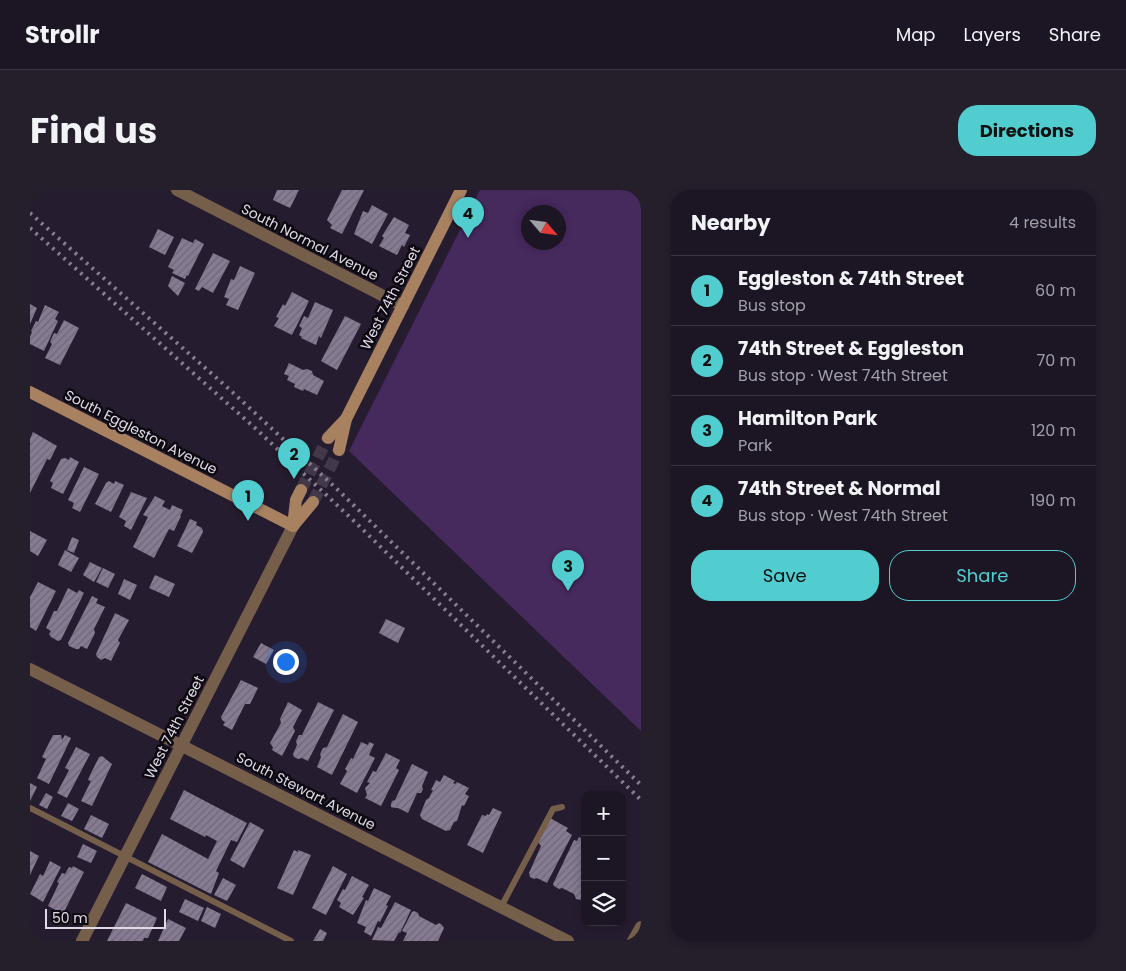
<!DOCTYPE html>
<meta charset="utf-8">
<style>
:root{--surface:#1c1523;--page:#251e2b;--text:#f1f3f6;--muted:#a09fa6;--line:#3a3441;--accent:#52cdcf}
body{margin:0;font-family:Poppins,sans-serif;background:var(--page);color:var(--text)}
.controls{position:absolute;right:15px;bottom:15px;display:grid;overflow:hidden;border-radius:10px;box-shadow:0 2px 8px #0003}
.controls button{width:45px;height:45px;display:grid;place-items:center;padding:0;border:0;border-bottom:1px solid var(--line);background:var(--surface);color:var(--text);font:25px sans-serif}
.compass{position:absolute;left:491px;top:15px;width:45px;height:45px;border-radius:50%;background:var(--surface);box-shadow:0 2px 8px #0003;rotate:118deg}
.scale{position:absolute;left:15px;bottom:12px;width:121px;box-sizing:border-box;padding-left:5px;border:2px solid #e0dae6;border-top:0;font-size:14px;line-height:18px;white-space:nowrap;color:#e0dae6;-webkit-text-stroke:4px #0d0911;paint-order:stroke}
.you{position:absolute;left:255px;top:471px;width:18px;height:18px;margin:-12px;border:4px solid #fff;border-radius:50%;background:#1a73e8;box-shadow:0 0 0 8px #1a73e833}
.badge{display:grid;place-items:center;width:32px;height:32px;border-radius:50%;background:var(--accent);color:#111;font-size:16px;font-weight:700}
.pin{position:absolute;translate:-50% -41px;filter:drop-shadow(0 1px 2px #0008)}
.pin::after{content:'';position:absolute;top:26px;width:18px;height:15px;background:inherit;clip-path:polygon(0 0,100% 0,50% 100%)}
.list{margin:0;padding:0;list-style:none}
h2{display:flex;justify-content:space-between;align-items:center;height:65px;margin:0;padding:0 20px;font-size:21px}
h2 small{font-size:16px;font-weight:400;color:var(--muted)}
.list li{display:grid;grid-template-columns:32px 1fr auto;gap:15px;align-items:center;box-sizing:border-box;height:70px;padding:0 20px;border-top:1px solid var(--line)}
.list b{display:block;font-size:19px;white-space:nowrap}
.list p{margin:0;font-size:16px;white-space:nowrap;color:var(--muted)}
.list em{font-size:16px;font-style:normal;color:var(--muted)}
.actions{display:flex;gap:10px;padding:15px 20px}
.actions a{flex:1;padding:11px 0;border:1px solid var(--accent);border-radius:20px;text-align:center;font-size:18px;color:var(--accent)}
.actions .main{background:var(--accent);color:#111}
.icon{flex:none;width:28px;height:28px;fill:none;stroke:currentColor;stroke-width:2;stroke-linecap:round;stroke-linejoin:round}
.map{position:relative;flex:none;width:611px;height:751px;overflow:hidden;border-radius:20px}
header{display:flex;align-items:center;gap:30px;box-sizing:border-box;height:70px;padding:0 25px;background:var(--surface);border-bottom:1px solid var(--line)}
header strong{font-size:24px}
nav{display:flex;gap:28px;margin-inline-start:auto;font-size:18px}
.intro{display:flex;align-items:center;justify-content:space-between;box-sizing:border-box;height:120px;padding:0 30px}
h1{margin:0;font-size:35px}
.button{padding:12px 22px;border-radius:20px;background:var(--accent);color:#111;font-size:18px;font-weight:700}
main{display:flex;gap:30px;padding:0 30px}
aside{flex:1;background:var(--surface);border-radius:20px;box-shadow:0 2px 8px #0003}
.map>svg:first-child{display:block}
</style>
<header>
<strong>Strollr</strong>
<nav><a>Map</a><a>Layers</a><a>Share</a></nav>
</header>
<div class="intro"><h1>Find us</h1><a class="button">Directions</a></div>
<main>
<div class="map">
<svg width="611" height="751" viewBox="0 0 611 751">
<defs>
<pattern id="building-hatch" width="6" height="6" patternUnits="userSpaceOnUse" patternTransform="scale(1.25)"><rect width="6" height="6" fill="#867b92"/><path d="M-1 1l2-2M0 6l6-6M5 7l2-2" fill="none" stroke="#6f6777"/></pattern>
</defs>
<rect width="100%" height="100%" fill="#261c2f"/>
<path fill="#46295d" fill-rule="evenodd" d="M450 0H611V541L319 261ZM528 22V52H498V22Z"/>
<g fill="url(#building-hatch)">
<path d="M247 0H269L260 18 243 10Z"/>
<path d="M312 0H334L312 44 300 38 302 35 297 30Z"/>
<path d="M342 15 358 24 342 54 324 44 333 21 338 23Z"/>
<path d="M364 27 379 35 375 43 380 45 374 57 372 55 367 65 349 56 354 48 352 46Z"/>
<path d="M128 39 144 47 135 65 119 57Z"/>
<path d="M152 48 163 53 165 49 174 54 158 86 157 85 155 89 142 83 144 80 138 77Z"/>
<path d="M183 63 200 71 183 103 172 97 169 101 165 99Z"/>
<path d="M210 76 225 83 208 120 196 115 199 109 194 107 201 89 204 90Z"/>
<path d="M142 86 155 93 148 106 138 96Z"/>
<path d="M262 102 279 111 262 145 244 136 249 128 246 127 253 114 255 116Z"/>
<path d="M285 112 303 120 291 148 289 146 286 155 271 148 272 147 269 145 272 138 269 136 274 126 278 128Z"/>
<path d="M0 114 7 118 0 134Z"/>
<path d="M15 115 29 122 25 129 28 131 14 161 0 154V147L2 142 1 141 6 131 8 132Z"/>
<path d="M315 126 331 134 307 180 291 171Z"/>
<path d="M34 130 49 138 30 175 15 168 22 154 20 152 24 143 27 144Z"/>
<path d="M259 173 273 180 277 179 282 181 283 185 294 191 287 205 274 199 273 201 264 197 265 194 257 190 259 186 254 184Z"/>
<path d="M3 242 27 256 20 270 17 269 0 303V249Z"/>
<path d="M40 267 49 272 33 304 21 298 23 293 20 291 31 269 35 268 39 270Z"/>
<path d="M54 277 69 284 50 322 42 318 44 313 38 310Z"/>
<path d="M79 291 84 294 85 291 94 295 81 322 65 314 76 293Z"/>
<path d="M101 302 117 308 101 340 94 336 96 331 89 327Z"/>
<path d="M125 306 135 311 132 316 140 320 142 315 153 320 150 326H151L144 341 139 339 124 368 103 357 118 327 113 325Z"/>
<path d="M160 329 167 332 166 335 172 338 173 342 162 363 147 356Z"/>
<path d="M0 341 17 350 8 366 0 361Z"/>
<path d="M42 347 49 350 44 363 37 360Z"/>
<path d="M35 360 49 368 41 382 28 375Z"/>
<path d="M60 372 72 378 64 392 53 385Z"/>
<path d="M73 378 85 384 78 398 66 392Z"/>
<path d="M125 385 145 394 139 407 119 398Z"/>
<path d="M94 389 107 395 100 410 88 404Z"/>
<path d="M8 392 26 401 6 441 0 437V407Z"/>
<path d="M38 398 47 403 49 400 54 403 31 450 28 451 21 447 19 444 21 441 16 438 24 421H27Z"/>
<path d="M62 406 68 409 66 413 75 417 64 439 65 443 57 459 51 456 49 459H46L39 456 38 453Z"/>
<path d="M85 423 99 430 88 450 90 453 81 471 75 468 71 470 67 467 66 464Z"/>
<path d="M356 429 375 438 368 453 349 443Z"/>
<path d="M231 453 244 460 236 474 223 467Z"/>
<path d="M211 490 228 498 220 514H215L202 540 193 535 195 532 192 530 191 527Z"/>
<path d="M258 512 272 520 263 537 265 541 252 566 242 560 243 557 240 553 251 533 250 529Z"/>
<path d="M288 512 304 520 278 571 272 568 268 569 264 567 263 564 267 555 266 551 269 545H272Z"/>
<path d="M313 524 328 532 302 585 287 577 291 567 290 564 293 558 297 557Z"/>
<path d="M23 545H31L32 550 35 545 41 548 19 594 7 588 16 569 12 567Z"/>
<path d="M331 552 338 555 339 552 344 554 339 565 345 568 327 603 310 594 317 581 315 579 321 568 323 569Z"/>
<path d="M46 557 60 564 37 608 27 603 39 580 35 578Z"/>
<path d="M356 563 370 570 366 578 369 580 351 616 335 608 337 605 335 598 340 593 337 592 343 581 346 582Z"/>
<path d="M72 566 82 574 62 616 51 611 61 591 58 590 60 585 69 567Z"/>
<path d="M382 574 398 582 392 596 393 599 391 603H387L378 623 368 618H365L361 617V614L362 611 365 610Z"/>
<path d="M414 585 425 591 423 593 425 594 427 592 439 598 435 604 439 606 434 616 432 615 427 631 424 632 420 640 416 641 392 629 390 625 396 610 399 608 403 600H401L406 590 410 592Z"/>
<path d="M0 593 7 597 0 611Z"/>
<path d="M154 600 217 633 207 652 201 650 186 681 189 683 181 704 118 672 132 644 178 669 187 651 176 645 175 647 140 629Z"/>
<path d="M16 603 23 607 17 619 9 615Z"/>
<path d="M38 613 49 619 42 631 31 626Z"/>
<path d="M463 618 472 622 453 663 437 655 452 625 456 626 457 624 459 625Z"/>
<path d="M61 625 79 634 72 648 54 639Z"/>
<path d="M520 628 538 638 536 641 542 645 517 693 507 688 504 689 500 687 499 683 511 656 507 651Z"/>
<path d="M220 632 234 640 214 678 200 670Z"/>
<path d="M549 647 555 650V707L550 710 546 709 544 704 532 698 529 699 524 696 523 694 544 650 547 651Z"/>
<path d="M53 654 67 661 61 673 47 667Z"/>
<path d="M264 660 268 662V660L281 665 263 705 247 698Z"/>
<path d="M0 661 9 666 0 685Z"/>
<path d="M20 671 31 677 13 712 0 704 10 684 13 686Z"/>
<path d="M43 676 54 682 33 724 18 716 29 693 27 692 32 683 35 684 39 677 42 678Z"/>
<path d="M303 676 317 684 296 725 282 718Z"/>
<path d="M112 684 137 697 131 711 105 698Z"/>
<path d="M322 686 339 695 332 707 334 708 323 725 309 717 311 713 307 710 313 699 315 700Z"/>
<path d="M193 688 206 695 197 711 184 705Z"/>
<path d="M344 698 361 706 356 715 358 716 350 732 348 731 341 746 334 742 336 737 327 733 336 710 338 711Z"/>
<path d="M155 709 174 718 168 731 149 722Z"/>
<path d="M365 712 381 720 370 743 369 742 364 751 342 750 348 737 351 738Z"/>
<path d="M96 713 127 728 118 748H114L113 751H77Z"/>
<path d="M177 717 191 724 185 738 171 731Z"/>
<path d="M384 721 388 723 389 726 406 735 409 733 412 735 414 738 408 751H373L377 743 372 741 382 722Z"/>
<path d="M138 729 156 738 149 751H128Z"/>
<path d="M290 739 297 743 293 751H283Z"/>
</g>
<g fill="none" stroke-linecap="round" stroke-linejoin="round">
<g stroke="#42384a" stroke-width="12" stroke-dasharray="12 6" stroke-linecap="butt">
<path d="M271 300 298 248"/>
<path d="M283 312 309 260"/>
</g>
<g stroke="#765f4a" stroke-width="6">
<path d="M0 618 261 751"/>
<path d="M471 717 523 619 532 617"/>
</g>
<g stroke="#765f4a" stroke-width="12">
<path d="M147 0 373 116"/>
<path d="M0 479 538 751"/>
<path d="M52 751 263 336"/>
<path d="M603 751 611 737"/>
</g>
<g stroke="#a78160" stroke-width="12">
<path d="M0 202 263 336"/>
<path d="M298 248 316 229"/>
<path d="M309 260 316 229 431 0"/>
<path d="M263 336 266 310 271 300"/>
<path d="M263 336 283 312"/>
</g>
<g stroke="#877f8e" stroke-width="4" stroke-dasharray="2.5 5" stroke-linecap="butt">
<path d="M0 23 199 199 307 299 611 595"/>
<path d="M0 38 225 238 325 332 611 610"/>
</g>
</g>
<g text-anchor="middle" stroke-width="5" stroke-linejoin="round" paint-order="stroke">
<g font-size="14" fill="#e0dae6" stroke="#0d0911">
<text transform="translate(280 52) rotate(27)" y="5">South Normal Avenue</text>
<text transform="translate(360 108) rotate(-63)" y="5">West 74th Street</text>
<text transform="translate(111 242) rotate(27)" y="5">South Eggleston Avenue</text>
<text transform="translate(144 537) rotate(-63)" y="5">West 74th Street</text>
<text transform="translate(276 601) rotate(27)" y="5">South Stewart Avenue</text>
</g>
</g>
</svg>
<div class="controls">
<button>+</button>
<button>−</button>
<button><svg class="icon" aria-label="layers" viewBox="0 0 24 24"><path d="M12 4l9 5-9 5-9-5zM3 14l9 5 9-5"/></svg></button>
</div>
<svg class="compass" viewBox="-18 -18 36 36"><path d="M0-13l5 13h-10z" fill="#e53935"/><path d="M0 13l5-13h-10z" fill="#a09fa6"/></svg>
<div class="scale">50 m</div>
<div class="you"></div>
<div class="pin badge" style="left:218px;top:331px">1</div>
<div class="pin badge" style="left:264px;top:289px">2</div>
<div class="pin badge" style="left:538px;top:401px">3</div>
<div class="pin badge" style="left:438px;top:48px">4</div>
</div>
<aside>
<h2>Nearby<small>4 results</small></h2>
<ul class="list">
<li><span class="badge">1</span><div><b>Eggleston &amp; 74th Street</b><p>Bus stop</p></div><em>60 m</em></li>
<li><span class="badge">2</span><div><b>74th Street &amp; Eggleston</b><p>Bus stop · West 74th Street</p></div><em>70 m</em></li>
<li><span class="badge">3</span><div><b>Hamilton Park</b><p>Park</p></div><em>120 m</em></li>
<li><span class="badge">4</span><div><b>74th Street &amp; Normal</b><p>Bus stop · West 74th Street</p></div><em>190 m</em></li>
</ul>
<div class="actions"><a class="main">Save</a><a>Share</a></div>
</aside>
</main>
